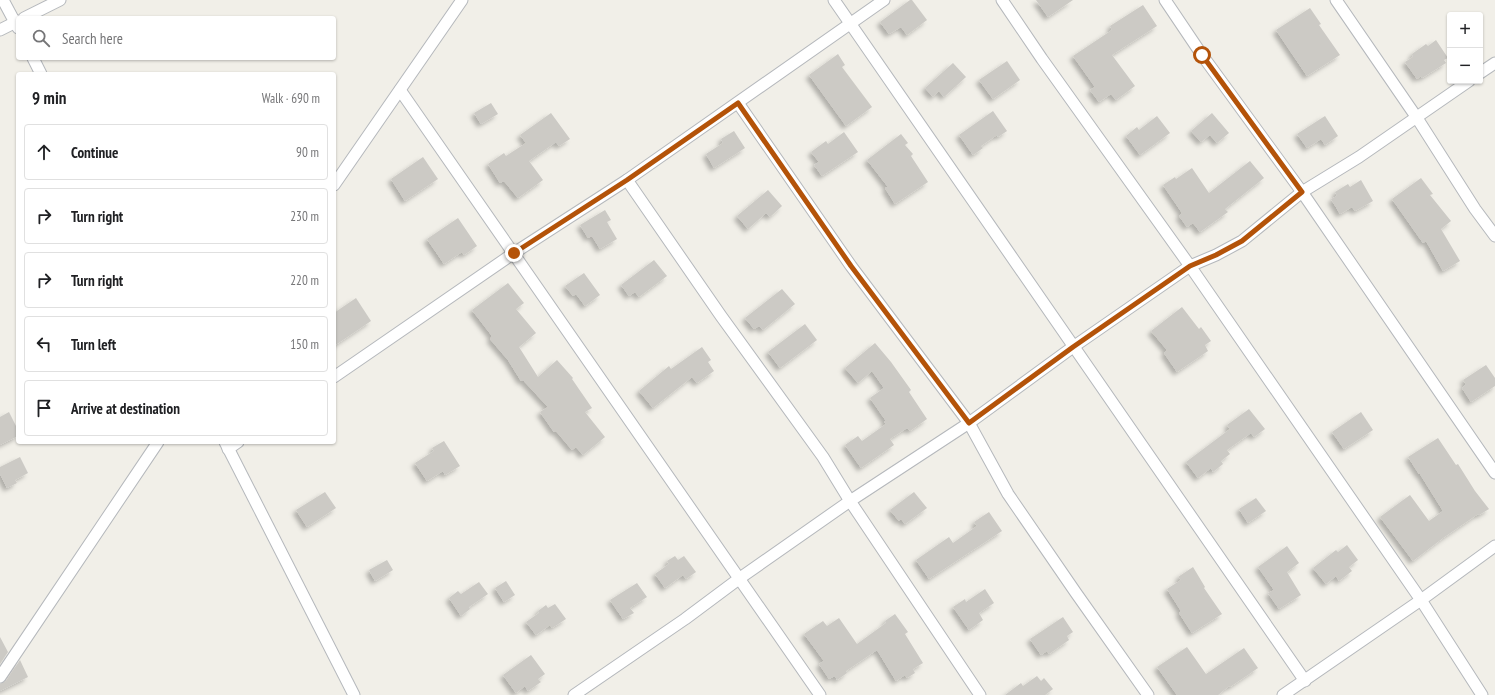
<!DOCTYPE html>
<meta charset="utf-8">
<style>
:root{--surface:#fff;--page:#f6f6f6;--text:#202124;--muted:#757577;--line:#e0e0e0}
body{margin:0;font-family:"PT Sans Narrow",sans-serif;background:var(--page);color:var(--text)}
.controls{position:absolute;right:12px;top:12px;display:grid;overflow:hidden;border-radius:4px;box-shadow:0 1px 3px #0004}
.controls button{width:36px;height:36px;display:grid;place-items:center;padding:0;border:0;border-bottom:1px solid var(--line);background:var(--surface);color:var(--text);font:20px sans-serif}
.stop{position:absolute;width:12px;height:12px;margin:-9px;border:3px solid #b45309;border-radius:50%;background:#fff}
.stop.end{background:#b45309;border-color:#fff;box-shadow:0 1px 4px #0008}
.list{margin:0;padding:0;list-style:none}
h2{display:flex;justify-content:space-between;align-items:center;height:52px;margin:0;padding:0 16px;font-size:17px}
h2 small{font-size:13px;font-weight:400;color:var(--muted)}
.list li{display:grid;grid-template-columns:26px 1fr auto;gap:12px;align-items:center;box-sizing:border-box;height:56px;margin:0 8px 8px;padding:0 8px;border:1px solid var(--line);border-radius:4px}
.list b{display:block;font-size:15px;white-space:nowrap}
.list em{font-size:13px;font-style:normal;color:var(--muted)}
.icon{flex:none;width:22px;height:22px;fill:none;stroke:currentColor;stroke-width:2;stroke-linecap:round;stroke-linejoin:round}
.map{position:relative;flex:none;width:1495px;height:695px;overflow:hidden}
.search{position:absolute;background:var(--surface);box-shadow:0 1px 3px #0004;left:16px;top:16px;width:320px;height:44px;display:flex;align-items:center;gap:10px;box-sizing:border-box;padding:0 14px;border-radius:4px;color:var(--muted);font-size:15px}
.panel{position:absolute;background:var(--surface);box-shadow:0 1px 3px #0004;left:16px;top:72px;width:320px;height:372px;border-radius:4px}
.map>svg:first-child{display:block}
</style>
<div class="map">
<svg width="1495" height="695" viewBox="0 0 1495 695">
<defs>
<filter id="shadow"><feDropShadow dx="-3.5" dy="3.5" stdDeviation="2" flood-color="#0004"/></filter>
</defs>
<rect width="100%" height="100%" fill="#f1efe8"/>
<g fill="#cccac5" filter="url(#shadow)">
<path d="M910 0H912L927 20 907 35 901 27 889 34 880 22Z"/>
<path d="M1036 0H1073L1048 17Z"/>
<path d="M1143 5 1157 26 1112 55 1135 86 1116 100 1111 94 1099 102 1090 90 1095 87 1073 56 1112 30 1110 26Z"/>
<path d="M1310 8 1321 24 1319 25 1340 55 1307 76 1276 30Z"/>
<path d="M1436 40 1448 58 1444 60 1446 63 1422 78 1421 76 1417 79 1405 62 1413 57 1412 54 1426 44 1428 46Z"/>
<path d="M838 54 845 65 842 67 872 107 846 126 809 75Z"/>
<path d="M1007 61 1020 80 993 99 979 80Z"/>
<path d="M953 63 966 77 944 97 939 91 933 97 925 88Z"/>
<path d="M491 103 498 114 481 124 474 113Z"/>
<path d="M993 111 1007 131 998 137 997 135 981 146 983 148 973 155 959 135Z"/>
<path d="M551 113 570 139 559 146 556 142 529 161 543 180 518 198 504 181 500 183 488 164 504 153 506 156 526 143 520 135Z"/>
<path d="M1212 113 1229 133 1217 143 1210 135 1201 142 1191 131Z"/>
<path d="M1157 116 1170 133 1140 155 1126 136 1137 127 1139 130Z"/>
<path d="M1325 116 1338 136 1325 145 1321 139 1307 148 1297 134Z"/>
<path d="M734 131 745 148 714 168 706 154 723 143 721 139Z"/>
<path d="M844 132 858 152 822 176 814 165 819 162 811 152 826 141 828 144Z"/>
<path d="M901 134 908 143 905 145 913 154 911 156 928 182 895 204 885 188 888 187 867 160Z"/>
<path d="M423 157 438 179 405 201 391 179Z"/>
<path d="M1250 161 1264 178 1225 209 1228 212 1200 232 1193 223 1187 227 1179 216 1182 213 1163 185 1175 177 1176 179 1192 168 1209 193Z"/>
<path d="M1421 178 1433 194 1430 195 1451 221 1441 229 1460 261 1443 271 1426 241 1423 243 1392 199Z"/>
<path d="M1361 180 1373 201 1355 211 1352 207 1340 214 1331 199 1337 196 1335 192 1348 184 1350 187Z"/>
<path d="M768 190 782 206 770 217 766 213 748 229 737 216Z"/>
<path d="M605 210 611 220 607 222 617 239 600 249 592 236 588 238 580 225Z"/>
<path d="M458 218 477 246 464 255 462 252 444 264 427 239Z"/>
<path d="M654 260 667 276 639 297 635 292 629 296 621 285Z"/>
<path d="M584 273 600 295 585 306 576 294 573 296 565 286Z"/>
<path d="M508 283 524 303 516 309 536 333 519 347 538 377 557 360 573 378 572 379 592 408 585 412 605 437 583 455 576 447 572 450 556 431 554 432 540 412 548 407 523 380 521 381 508 360 490 339 492 336 472 310Z"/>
<path d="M782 289 795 304 763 330 759 326 754 329 745 318Z"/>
<path d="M356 298 371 321 334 346V313Z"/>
<path d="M1182 307 1199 329 1201 327 1211 341 1205 345 1208 351 1177 372 1164 353 1167 350 1151 331Z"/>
<path d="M805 324 817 340 780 368 768 352Z"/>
<path d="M875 343 891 362 911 390 909 392 927 419 910 431 907 428 890 439 894 445 861 468 845 445 858 436 862 441 886 424 884 422 886 421 870 398 884 388 872 371 858 383 845 368Z"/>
<path d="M702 347 711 360 708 362 714 371 697 383 692 377 653 408 639 391 669 366 671 369Z"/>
<path d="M1486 365 1495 378V386L1471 402 1462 388 1466 384 1463 380Z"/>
<path d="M1249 409 1265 429 1254 437 1251 433 1227 450 1230 454 1221 461 1223 464 1213 472 1211 468 1198 478 1186 462 1230 429 1227 425Z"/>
<path d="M9 412 18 430V436L0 445V417Z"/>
<path d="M1361 412 1373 430 1344 449 1332 432Z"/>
<path d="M1438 438 1456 465 1458 464 1475 491 1489 509 1479 515 1478 514 1443 538 1413 561 1380 517 1410 495 1429 521 1443 511 1420 474H1419L1408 457Z"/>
<path d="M444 441 460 466 445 475 443 471 427 481 415 463 434 451 432 448Z"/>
<path d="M20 457 28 473 15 480 17 483 7 488 0 474V467Z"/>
<path d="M325 492 336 508 307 527 296 510Z"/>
<path d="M914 492 927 508 905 524 901 519 899 521 890 510Z"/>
<path d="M1256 498 1266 511 1248 523 1239 509Z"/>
<path d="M989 512 1002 531 929 579 916 560 949 537 953 543 977 526 974 522Z"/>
<path d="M1347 545 1358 560 1349 567 1352 571 1339 581 1336 576 1326 584 1313 568 1336 550 1338 552Z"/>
<path d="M1287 546 1299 563 1287 572 1301 595 1279 609 1268 593 1274 590 1258 567Z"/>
<path d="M675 556 678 560 684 556 696 572 686 579 683 575 665 588 655 574 669 564 667 561Z"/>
<path d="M387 560 393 570 375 581 369 570Z"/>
<path d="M1193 567 1205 587 1204 588 1222 614 1192 633 1179 613 1181 611 1167 589 1181 580 1178 577Z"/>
<path d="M506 581 515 595 504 602 495 588Z"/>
<path d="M479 582 488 594 469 607 470 609 461 616 449 598 458 591 461 594Z"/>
<path d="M637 583 647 597 630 608 634 613 623 619 610 600Z"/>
<path d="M985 589 994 603 979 613 983 620 969 630 953 607 965 599 966 602Z"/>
<path d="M555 604 566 619 552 628 550 625 536 635 526 622 539 613 538 611 546 605 548 608Z"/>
<path d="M895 614 908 632 905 634 923 663 913 669 915 673 907 678 905 675 896 681 877 650 846 671 847 673 837 680 835 676 829 679 819 664 824 661 804 634 823 621 827 626 839 618 857 644 886 623 885 621Z"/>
<path d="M1063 617 1073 632 1067 636 1069 640 1049 654 1047 651 1041 655 1030 639Z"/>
<path d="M0 637 8 652 0 664Z"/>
<path d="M1187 647 1206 674 1244 648 1258 668 1230 687 1229 686 1218 695H1177L1157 667Z"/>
<path d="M531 655 545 674 538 679 541 682 528 691 525 686 516 693 503 675Z"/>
<path d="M20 660 28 677 0 691V684L6 681Z"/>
<path d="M1037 676 1041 681 1044 678 1053 689 1045 695H1005L1021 683 1023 686Z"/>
</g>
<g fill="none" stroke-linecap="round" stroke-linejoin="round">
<defs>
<g id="street">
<path d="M3 0 18 28"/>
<path d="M834 0 1305 681"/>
<path d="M1002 0 1042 59 1190 266 1421 600 1482 695"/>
<path d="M1165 0 1202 55 1302 192 1495 473"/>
<path d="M1336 0 1417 118 1475 209 1495 236"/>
<path d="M24 18 60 0"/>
<path d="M0 30 18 21"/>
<path d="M33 58 41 74"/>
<path d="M1480 73 1495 63"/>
<path d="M400 90 820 695"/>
<path d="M738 103 851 266 969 423 1008 494 1076 593 1148 695"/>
<path d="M627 180 721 316 823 457 850 501 980 695"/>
<path d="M334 185 462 0"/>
<path d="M334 377 514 253 627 180 884 0"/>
<path d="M225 442 354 695"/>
<path d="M228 449 238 442"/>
<path d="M0 677 158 442"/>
<path d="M574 695 685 619 740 578 850 501 969 423 1073 347 1190 266 1216 255 1242 241 1302 192 1359 157 1469 81"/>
<path d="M1283 695 1421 600 1495 546"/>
</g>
</defs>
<use href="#street" stroke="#b5b8bc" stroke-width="13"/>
<use href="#street" stroke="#fff" stroke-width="11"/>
</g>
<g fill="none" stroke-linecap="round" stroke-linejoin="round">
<path stroke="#b45309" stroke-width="5" d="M514 253 627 180 738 103 851 266 969 423 1073 347 1190 266 1216 255 1242 241 1302 192 1202 55"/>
</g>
</svg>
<div class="controls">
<button>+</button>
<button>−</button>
</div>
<div class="stop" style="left:1202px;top:55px"></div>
<div class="stop end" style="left:514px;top:253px"></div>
<div class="search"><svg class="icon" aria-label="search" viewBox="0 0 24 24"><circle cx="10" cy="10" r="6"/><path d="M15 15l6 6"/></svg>Search here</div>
<section class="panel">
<h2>9 min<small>Walk · 690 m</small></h2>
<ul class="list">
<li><svg class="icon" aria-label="ahead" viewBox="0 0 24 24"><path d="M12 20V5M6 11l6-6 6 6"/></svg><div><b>Continue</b></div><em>90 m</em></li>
<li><svg class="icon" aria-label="right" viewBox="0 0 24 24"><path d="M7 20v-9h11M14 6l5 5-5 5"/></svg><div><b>Turn right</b></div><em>230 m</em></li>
<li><svg class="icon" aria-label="right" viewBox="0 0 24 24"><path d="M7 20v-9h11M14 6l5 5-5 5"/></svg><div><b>Turn right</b></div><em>220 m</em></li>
<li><svg class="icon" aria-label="left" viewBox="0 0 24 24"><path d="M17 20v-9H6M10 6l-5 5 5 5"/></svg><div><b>Turn left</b></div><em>150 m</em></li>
<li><svg class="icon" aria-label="arrive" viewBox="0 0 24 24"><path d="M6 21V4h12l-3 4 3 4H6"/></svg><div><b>Arrive at destination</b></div></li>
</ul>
</section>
</div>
